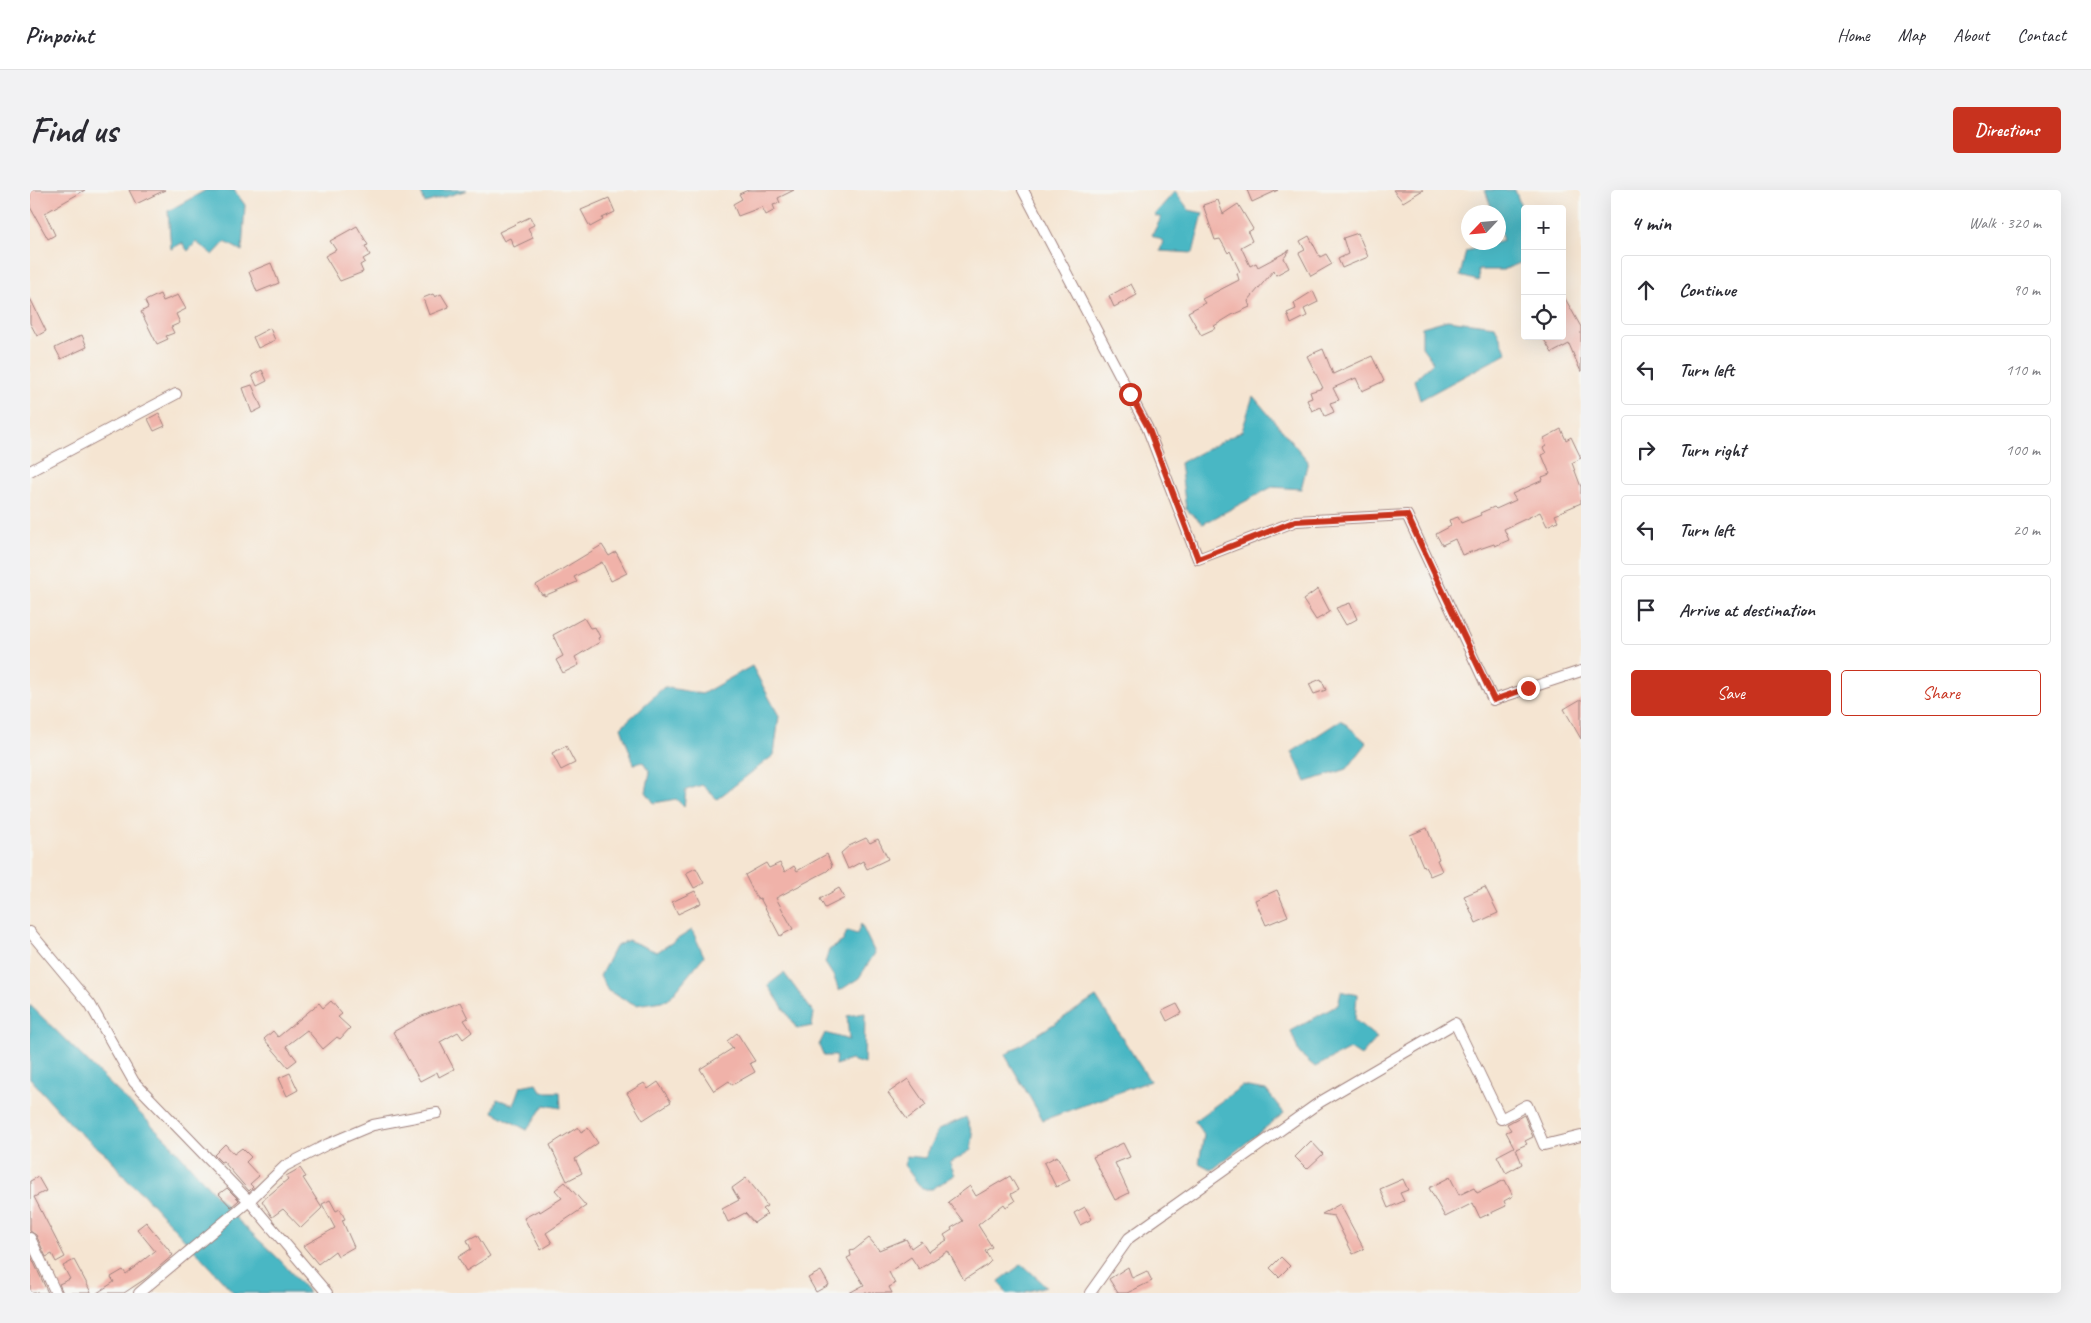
<!DOCTYPE html>
<meta charset="utf-8">
<style>
:root{--surface:#fff;--page:#f2f2f3;--text:#2b2b33;--muted:#7c7c81;--line:#e1e1e2;--accent:#c8321e}
body{margin:0;font-family:Caveat,sans-serif;background:var(--page);color:var(--text)}
.controls{position:absolute;right:15px;top:15px;display:grid;overflow:hidden;border-radius:5px;box-shadow:0 5px 20px #0002}
.controls button{width:45px;height:45px;display:grid;place-items:center;padding:0;border:0;border-bottom:1px solid var(--line);background:var(--surface);color:var(--text);font:25px sans-serif}
.compass{position:absolute;left:1431px;top:15px;width:45px;height:45px;border-radius:50%;background:var(--surface);box-shadow:0 5px 20px #0002;rotate:244deg}
.stop{position:absolute;width:15px;height:15px;margin:-11px;border:4px solid #c8321e;border-radius:50%;background:#fff}
.stop.end{background:#c8321e;border-color:#fff;box-shadow:0 1px 5px #0008}
.list{margin:0;padding:0;list-style:none}
h2{display:flex;justify-content:space-between;align-items:center;height:65px;margin:0;padding:0 20px;font-size:21px}
h2 small{font-size:16px;font-weight:400;color:var(--muted)}
.list li{display:grid;grid-template-columns:32px 1fr auto;gap:15px;align-items:center;box-sizing:border-box;height:70px;margin:0 10px 10px;padding:0 10px;border:1px solid var(--line);border-radius:5px}
.list b{display:block;font-size:19px;white-space:nowrap}
.list em{font-size:16px;font-style:normal;color:var(--muted)}
.actions{display:flex;gap:10px;padding:15px 20px}
.actions a{flex:1;padding:11px 0;border:1px solid var(--accent);border-radius:5px;text-align:center;font-size:18px;color:var(--accent)}
.actions .main{background:var(--accent);color:#fff}
.icon{flex:none;width:28px;height:28px;fill:none;stroke:currentColor;stroke-width:2;stroke-linecap:round;stroke-linejoin:round}
.map{position:relative;flex:none;width:1551px;height:1103px;overflow:hidden;border-radius:5px}
header{display:flex;align-items:center;gap:30px;box-sizing:border-box;height:70px;padding:0 25px;background:var(--surface);border-bottom:1px solid var(--line)}
header strong{font-size:24px}
nav{display:flex;gap:28px;margin-inline-start:auto;font-size:18px}
.intro{display:flex;align-items:center;justify-content:space-between;box-sizing:border-box;height:120px;padding:0 30px}
h1{margin:0;font-size:35px}
.button{padding:12px 22px;border-radius:5px;background:var(--accent);color:#fff;font-size:18px;font-weight:700}
main{display:flex;gap:30px;padding:0 30px}
aside{flex:1;background:var(--surface);border-radius:5px;box-shadow:0 5px 20px #0002}
.map>svg:first-child{display:block}
</style>
<header>
<strong>Pinpoint</strong>
<nav><a>Home</a><a>Map</a><a>About</a><a>Contact</a></nav>
</header>
<div class="intro"><h1>Find us</h1><a class="button">Directions</a></div>
<main>
<div class="map">
<svg width="1551" height="1103" viewBox="0 0 1551 1103">
<rect width="100%" height="100%" fill="#f6f6f2"/>
<filter id="ink" filterUnits="userSpaceOnUse"><feTurbulence type="fractalNoise" baseFrequency=".02" numOctaves="2"/><feDisplacementMap in="SourceGraphic" scale="10" xChannelSelector="R" yChannelSelector="G"/><feConvolveMatrix kernelMatrix="1 2 1 2 8 2 1 2 1" color-interpolation-filters="sRGB"/></filter>
<filter id="wash" filterUnits="userSpaceOnUse"><feTurbulence type="fractalNoise" baseFrequency=".0096" numOctaves="4" result="noise"/><feDisplacementMap in="SourceGraphic" scale="20" xChannelSelector="R" yChannelSelector="G"/><feGaussianBlur stdDeviation="1.12" result="paint"/><feColorMatrix in="noise" values="0 0 0 0 0 0 0 0 0 0 0 0 0 0 0 0 0 1.4 0 .05"/><feComposite in="paint" operator="in"/></filter>
<g filter="url(#wash)">
<rect width="100%" height="100%" fill="#f5e5d2"/>
<g fill="#49b7c4" stroke="#4a6b78">
<path d="M176 0H204L215 15 212 61 195 52 183 65 166 52 158 61 152 53 141 59 138 21Z"/>
<path d="M390 0H437L395 13Z"/>
<path d="M1455 0H1485L1495 27V71L1473 80H1448L1449 91 1430 86 1436 61 1473 51 1469 37 1468 22H1463Z"/>
<path d="M1145 1 1159 20 1173 23 1163 63 1130 61 1133 51 1122 45 1131 28 1124 25Z"/>
<path d="M1417 130 1465 136 1477 163 1390 210 1384 190 1403 172 1392 157V137Z"/>
<path d="M1223 206 1278 271 1271 299 1242 297 1173 334 1156 319 1150 273 1212 241Z"/>
<path d="M722 476 749 526 744 565 687 609 672 595 656 600 654 617 646 609 624 613 616 602 620 582 613 572 604 574 591 537 634 497 672 504Z"/>
<path d="M1311 530 1337 553 1317 579 1276 592 1262 562Z"/>
<path d="M831 734 845 763 829 788 809 801 804 787 795 773 799 760 813 751 817 741 827 744Z"/>
<path d="M662 740 674 766 638 810 606 815 578 801 570 786 585 757 598 750 627 762Z"/>
<path d="M754 783 784 823 782 836 767 839 738 795Z"/>
<path d="M1311 801 1327 805 1325 830 1347 848 1331 866 1320 859 1285 877 1269 863 1261 841 1308 815Z"/>
<path d="M1066 807 1120 891 1013 930 975 865Z"/>
<path d="M0 815 137 950 208 1030 251 1071 279 1103H204L113 1004 97 990 78 966 46 940 0 888Z"/>
<path d="M835 823 834 874 821 870 805 875 806 866H794L789 855 795 843 819 850 817 826Z"/>
<path d="M506 893 512 902H530L531 918 514 915 497 940 463 922 467 909 484 915 491 896Z"/>
<path d="M1212 896 1236 900 1254 923 1182 980 1169 973 1174 945 1164 931Z"/>
<path d="M936 927 943 945 941 960 920 973 925 985 902 999H892L874 975 877 966 895 968 909 939Z"/>
<path d="M992 1074 1016 1096 992 1103H976L969 1091Z"/>
</g>
<g id="blocks">
<g fill="#f0b2a9">
<path d="M0 0H55L15 23 25 45 18 49 0 17Z"/>
<path d="M99 0H135L106 14Z"/>
<path d="M718 0H764L748 8 750 13 743 15 745 20 736 25 732 17 708 26 703 14 712 9 709 4Z"/>
<path d="M1217 0H1248L1222 12Z"/>
<path d="M1363 0H1393L1373 12Z"/>
<path d="M579 8 585 22 572 28 573 30 560 37 551 20Z"/>
<path d="M1188 10 1193 24 1208 14 1223 39 1218 42 1222 51 1211 57 1220 76 1226 73 1228 77 1260 60 1254 68 1259 78 1246 85 1244 80 1218 111 1220 117 1202 125 1184 136 1186 138 1171 145 1158 122 1175 113 1172 109 1209 90 1207 83 1210 82 1200 61 1198 63 1190 49 1185 50 1173 15Z"/>
<path d="M500 27 504 35 498 38 503 48 484 57 480 48 474 51 469 42Z"/>
<path d="M327 36 338 55 335 56 340 65 333 69 335 72 330 75 333 82 310 91 295 66 306 60 300 51Z"/>
<path d="M1328 43 1338 67 1312 78 1308 69 1318 64 1313 48Z"/>
<path d="M1279 46 1290 67 1296 64 1302 74 1281 86 1269 63 1275 60 1270 51Z"/>
<path d="M241 73 249 93 227 102 219 82Z"/>
<path d="M1101 94 1107 105 1084 117 1079 106Z"/>
<path d="M1283 101 1288 112 1274 119 1277 126 1261 134 1257 123 1266 119 1264 113Z"/>
<path d="M1532 103 1551 137V182L1539 154 1522 163 1512 146H1532Z"/>
<path d="M130 104 133 111 148 105 156 119 146 124 150 133 141 137 144 143 136 146 138 149 127 154 111 122 118 118 115 111Z"/>
<path d="M403 104 405 107 411 104 419 117 399 125 393 108Z"/>
<path d="M0 108 16 141 7 146 0 133Z"/>
<path d="M240 138 245 150 228 158 223 147Z"/>
<path d="M52 145 57 157 31 169 25 158Z"/>
<path d="M1293 159 1303 184 1342 166 1354 191 1332 201 1326 188 1303 198 1309 210 1300 213 1304 222 1295 226 1291 217 1282 221 1277 210 1282 208 1280 202 1293 198 1277 166Z"/>
<path d="M232 180 237 191 227 196 222 185Z"/>
<path d="M222 195 232 218 222 223 213 198Z"/>
<path d="M129 223 135 236 124 241 118 229Z"/>
<path d="M1531 239 1536 250 1541 247 1551 268 1542 273 1551 297V313L1530 322V323L1525 325 1528 331 1517 336 1510 322 1474 339 1479 350 1465 356 1464 354 1432 365 1425 349 1412 355 1406 344 1421 336 1419 330 1428 327 1431 333 1451 325 1450 323 1464 317 1466 319 1486 310 1482 304 1513 290 1512 287 1520 284 1512 265 1516 263 1513 258 1516 256 1514 248Z"/>
<path d="M572 355 579 366 586 362 597 383 581 391 572 372 544 387 547 392 514 406V404L512 405 506 395Z"/>
<path d="M1288 399 1300 422 1286 430 1273 410Z"/>
<path d="M1320 413 1327 429 1316 435 1306 418Z"/>
<path d="M554 428 560 438 565 437 570 447 568 448 570 452 545 467 549 475 533 483 526 470 533 466 523 445Z"/>
<path d="M1291 489 1296 500 1284 504 1279 494Z"/>
<path d="M1551 509V549L1534 519Z"/>
<path d="M536 556 545 573 531 580 522 563Z"/>
<path d="M1397 638 1409 669 1407 670 1412 681 1400 686 1394 675 1393 676 1380 645Z"/>
<path d="M836 648 840 653 848 649 858 669 837 679 833 671 818 679 811 663 819 656Z"/>
<path d="M797 664 802 676 797 681 746 708 763 739 750 746 730 708 727 709 715 685 736 673 739 678 750 673 755 682 764 676 767 681Z"/>
<path d="M666 678 674 693 664 698 656 683Z"/>
<path d="M1455 697 1468 723 1446 733 1434 706Z"/>
<path d="M809 698 815 708 795 718 790 709Z"/>
<path d="M1247 700 1258 726 1236 735 1225 710Z"/>
<path d="M665 701 671 713 648 724 642 712Z"/>
<path d="M301 811 312 824 308 827 320 838 310 849 307 847 293 859 277 840 256 856 267 870 258 877 234 849 243 841 248 847 289 813 293 818Z"/>
<path d="M430 812 438 828 434 830 442 842 433 849 428 842 410 852 424 879 409 887 407 882 390 891 363 842 392 826Z"/>
<path d="M1147 814 1152 823 1137 831 1132 821Z"/>
<path d="M707 843 725 871 720 873 725 882 702 895 699 891 684 901 670 879 703 858 697 851Z"/>
<path d="M260 883 268 900 257 906 249 888Z"/>
<path d="M878 889 896 915 877 929 858 903Z"/>
<path d="M628 892 641 912 613 930 597 903 614 893 618 899Z"/>
<path d="M1494 925 1503 947 1495 951 1497 954 1486 959 1492 974 1476 983 1467 966 1484 957 1476 942 1481 940 1477 934Z"/>
<path d="M548 937 551 942 558 938 568 953 545 969 552 983 537 991 520 955Z"/>
<path d="M1281 951 1293 964 1277 979 1265 967Z"/>
<path d="M1093 953 1100 967 1085 973 1099 1003 1085 1010 1063 967Z"/>
<path d="M195 954 204 964 212 958 221 967 216 972 229 986 220 994 223 997 219 1001 193 971 191 972 184 965Z"/>
<path d="M1027 966 1040 990 1026 997 1014 973Z"/>
<path d="M270 978 276 987 273 988 292 1018 271 1038 253 1019 242 1027 232 1011 258 989 256 986Z"/>
<path d="M980 986 988 1000 981 1004 985 1011 976 1017 974 1014 948 1035 962 1057 955 1061 961 1071 957 1075 934 1090 918 1061 889 1079 881 1067 859 1082 865 1094 859 1097 862 1103H819L834 1095 817 1068 821 1066 820 1061 824 1060 839 1048 849 1060 876 1049 881 1058 891 1051 898 1062 917 1050 914 1045 922 1040 921 1038 933 1031 918 1012 940 996 946 1006Z"/>
<path d="M8 987 16 1001 4 1007 35 1067 26 1072 22 1064 16 1067 6 1045 0 1041V991Z"/>
<path d="M1420 987 1429 1005 1444 998 1447 1003 1475 990 1483 1006 1474 1011 1476 1016 1450 1028 1443 1013 1415 1027 1399 998Z"/>
<path d="M716 988 727 1001 737 1016 732 1019 737 1024 724 1033 715 1023 698 1032 692 1019 709 1010 702 998Z"/>
<path d="M1373 989 1378 1000 1370 1003 1374 1011 1358 1018 1350 999Z"/>
<path d="M535 992 556 1016 516 1043 522 1053 511 1060 494 1028 509 1020 510 1022 532 1008 525 1000Z"/>
<path d="M197 998 209 1010 201 1017 189 1004Z"/>
<path d="M300 1010 306 1021 310 1019 315 1029 312 1030 324 1057 308 1066 305 1061 288 1074 273 1056 305 1038 292 1014Z"/>
<path d="M1310 1014 1334 1059 1323 1064 1304 1026 1292 1024Z"/>
<path d="M1055 1017 1062 1029 1050 1035 1044 1023Z"/>
<path d="M116 1032 143 1065 115 1089 94 1103H67L84 1092 81 1087 93 1080 96 1084 125 1061 107 1039Z"/>
<path d="M447 1045 460 1066 436 1081 428 1067 441 1059 437 1050Z"/>
<path d="M0 1064 18 1103H0Z"/>
<path d="M1251 1067 1260 1076 1249 1087 1240 1078Z"/>
<path d="M44 1070 57 1094 61 1103H33L29 1094 40 1089 33 1076Z"/>
<path d="M1098 1077 1102 1088 1117 1081 1122 1091 1097 1103H1088L1079 1089Z"/>
<path d="M791 1081 799 1095 786 1102 778 1088Z"/>
</g>
</g>
</g>
<g filter="url(#ink)">
<use href="#blocks" fill-opacity="0" stroke="#a0827e" stroke-width="1"/>
<g fill="none" stroke-linecap="round" stroke-linejoin="round">
<defs>
<g id="street">
<path d="M993 0 1117 237 1168 369 1266 331 1377 325 1463 510 1551 481"/>
<path d="M0 281 146 204"/>
<path d="M0 742 60 814 104 892 219 1011 297 1103"/>
<path d="M0 1048 26 1103"/>
<path d="M109 1103 219 1011 255 976 298 954 343 935 407 923"/>
<path d="M1060 1103 1099 1048 1290 912 1425 833 1471 929 1497 915 1514 955 1551 946"/>
</g>
</defs>
<use href="#street" stroke="#a0827e" stroke-width="12"/>
<use href="#street" stroke="#fff" stroke-width="10"/>
</g>
</g>
<g fill="none" stroke-linecap="round" stroke-linejoin="round" filter="url(#ink)">
<path stroke="#c8321e" stroke-width="6" d="M1100 204 1118 237 1168 369 1266 331 1377 325 1464 510 1498 498"/>
</g>
</svg>
<div class="controls">
<button>+</button>
<button>−</button>
<button><svg class="icon" aria-label="locate" viewBox="0 0 24 24"><circle cx="12" cy="12" r="6"/><path d="M12 2v4M12 18v4M2 12h4M18 12h4"/></svg></button>
</div>
<svg class="compass" viewBox="-18 -18 36 36"><path d="M0-13l5 13h-10z" fill="#e53935"/><path d="M0 13l5-13h-10z" fill="#7c7c81"/></svg>
<div class="stop" style="left:1100px;top:204px"></div>
<div class="stop end" style="left:1498px;top:498px"></div>
</div>
<aside>
<h2>4 min<small>Walk · 320 m</small></h2>
<ul class="list">
<li><svg class="icon" aria-label="ahead" viewBox="0 0 24 24"><path d="M12 20V5M6 11l6-6 6 6"/></svg><div><b>Continue</b></div><em>90 m</em></li>
<li><svg class="icon" aria-label="left" viewBox="0 0 24 24"><path d="M17 20v-9H6M10 6l-5 5 5 5"/></svg><div><b>Turn left</b></div><em>110 m</em></li>
<li><svg class="icon" aria-label="right" viewBox="0 0 24 24"><path d="M7 20v-9h11M14 6l5 5-5 5"/></svg><div><b>Turn right</b></div><em>100 m</em></li>
<li><svg class="icon" aria-label="left" viewBox="0 0 24 24"><path d="M17 20v-9H6M10 6l-5 5 5 5"/></svg><div><b>Turn left</b></div><em>20 m</em></li>
<li><svg class="icon" aria-label="arrive" viewBox="0 0 24 24"><path d="M6 21V4h12l-3 4 3 4H6"/></svg><div><b>Arrive at destination</b></div></li>
</ul>
<div class="actions"><a class="main">Save</a><a>Share</a></div>
</aside>
</main>
